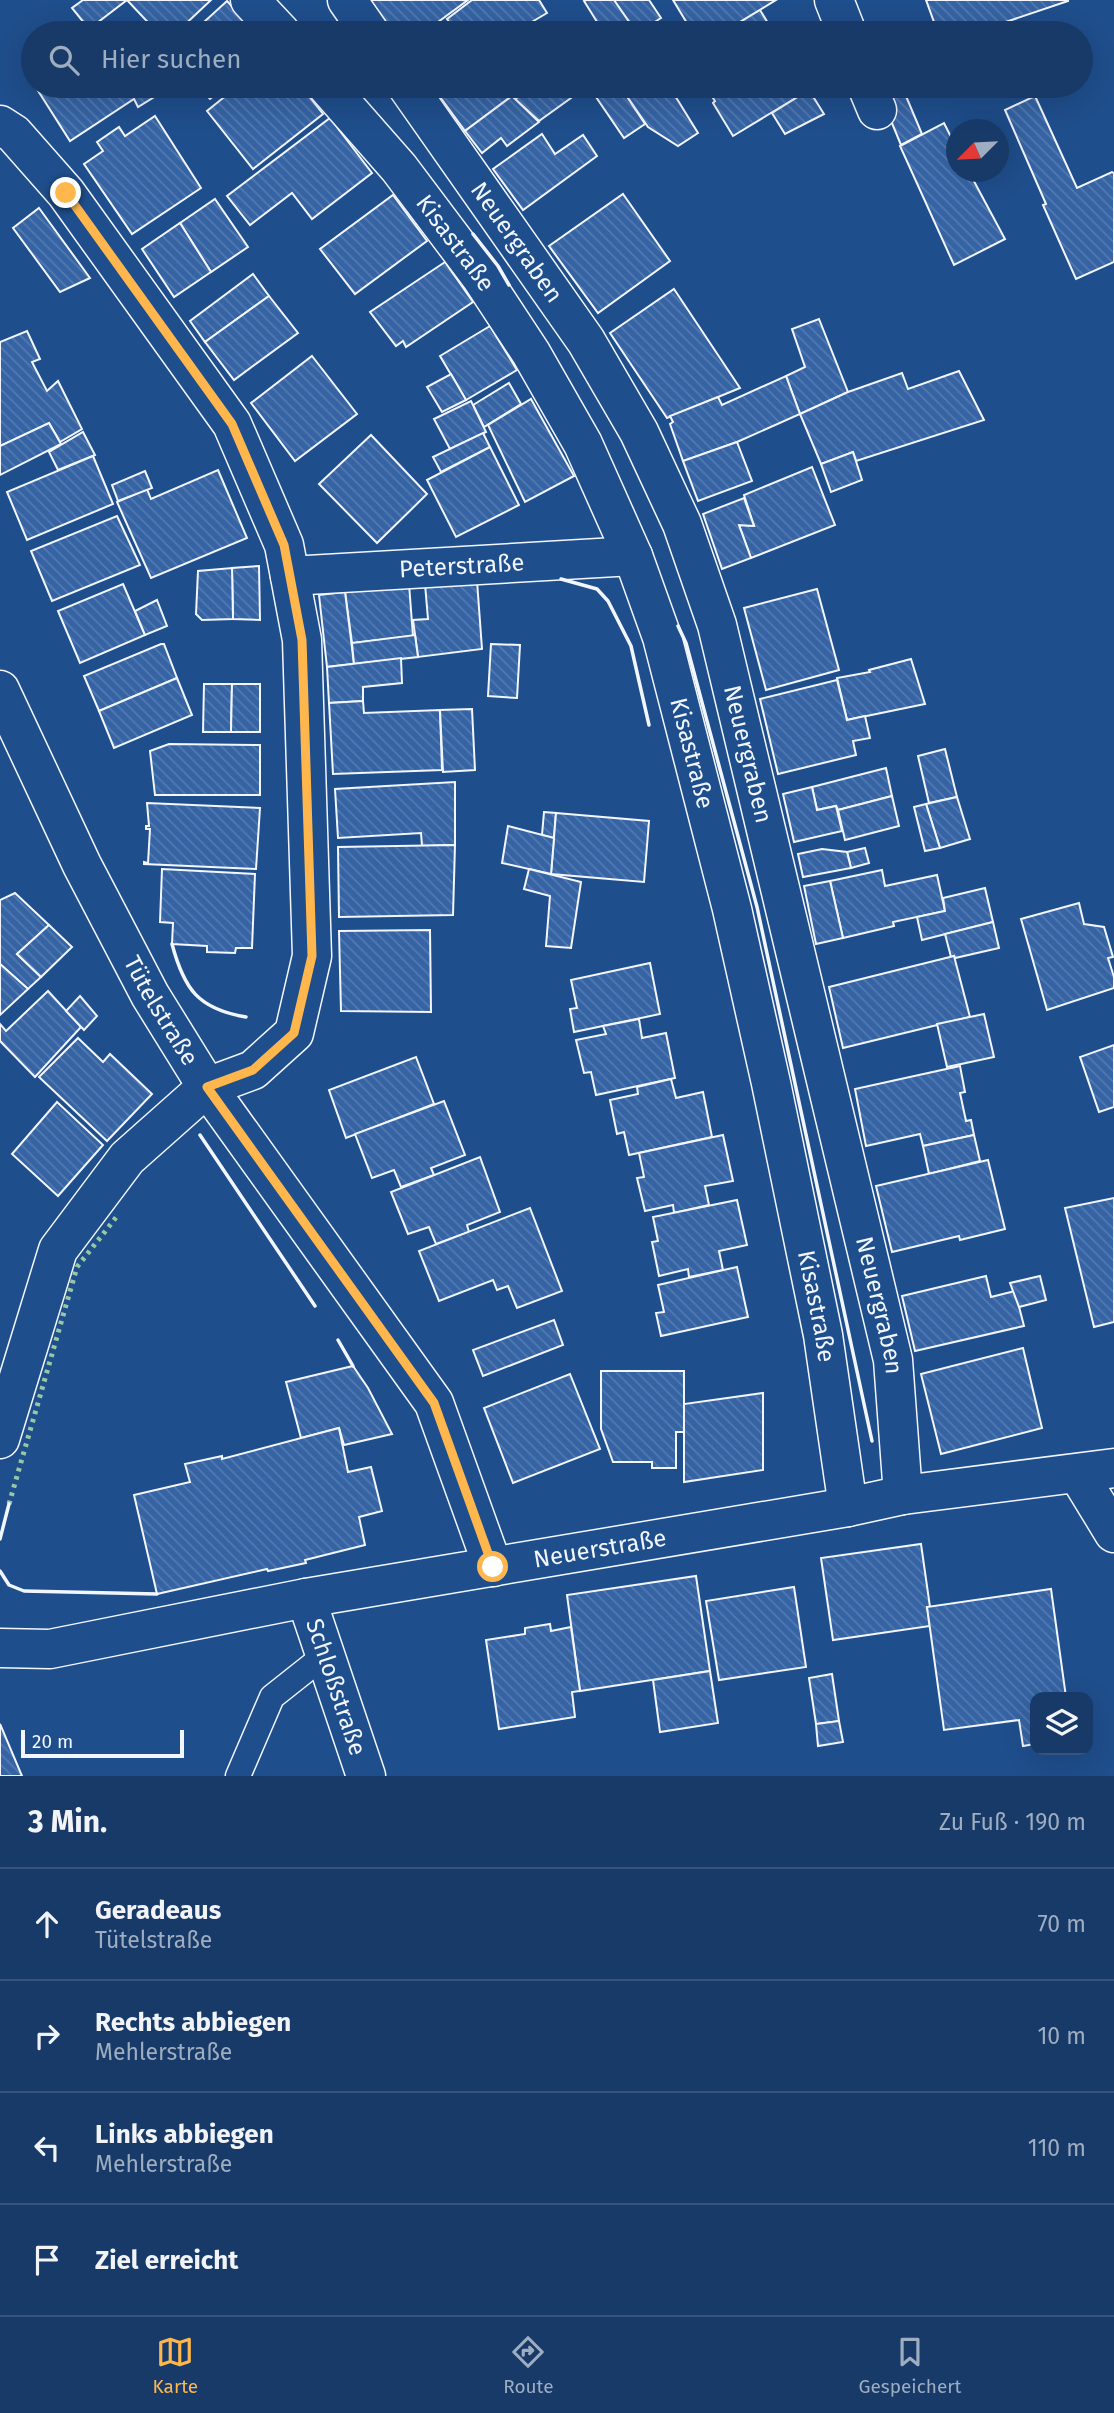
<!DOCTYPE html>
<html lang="de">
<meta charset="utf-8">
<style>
:root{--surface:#173a69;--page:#244571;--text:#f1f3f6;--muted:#9eadc0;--line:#36547d;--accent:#ffb74d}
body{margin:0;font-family:"Fira Sans",sans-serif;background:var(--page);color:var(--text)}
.controls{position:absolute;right:21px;bottom:21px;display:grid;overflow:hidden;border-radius:14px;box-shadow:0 7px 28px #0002}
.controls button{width:63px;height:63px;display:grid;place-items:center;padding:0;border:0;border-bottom:2px solid var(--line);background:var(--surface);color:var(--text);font:35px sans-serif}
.compass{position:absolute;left:946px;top:119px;width:63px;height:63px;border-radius:50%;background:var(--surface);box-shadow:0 7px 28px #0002;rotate:246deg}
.scale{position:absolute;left:21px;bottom:18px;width:163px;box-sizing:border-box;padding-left:7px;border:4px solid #f2f6ff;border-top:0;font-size:19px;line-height:24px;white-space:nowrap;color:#f2f6ff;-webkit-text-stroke:5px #1f4e8c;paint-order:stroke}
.stop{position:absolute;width:21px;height:21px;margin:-16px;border:5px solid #ffb74d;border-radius:50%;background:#fff}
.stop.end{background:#ffb74d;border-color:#fff;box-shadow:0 2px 7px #0008}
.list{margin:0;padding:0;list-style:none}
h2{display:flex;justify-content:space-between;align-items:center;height:91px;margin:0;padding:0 28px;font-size:30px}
h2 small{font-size:23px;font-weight:400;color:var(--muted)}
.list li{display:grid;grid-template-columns:46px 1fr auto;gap:21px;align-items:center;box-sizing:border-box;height:112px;padding:0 28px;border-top:2px solid var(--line)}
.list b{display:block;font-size:26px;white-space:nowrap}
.list p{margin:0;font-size:23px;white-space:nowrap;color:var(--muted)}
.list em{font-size:23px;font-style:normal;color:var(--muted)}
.icon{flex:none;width:38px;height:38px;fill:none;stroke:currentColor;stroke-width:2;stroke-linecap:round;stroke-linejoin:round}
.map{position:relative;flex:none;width:1114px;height:1776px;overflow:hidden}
.search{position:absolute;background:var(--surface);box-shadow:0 7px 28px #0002;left:21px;right:21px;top:21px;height:77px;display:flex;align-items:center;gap:18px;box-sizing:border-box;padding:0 24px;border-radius:38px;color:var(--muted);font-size:26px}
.sheet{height:539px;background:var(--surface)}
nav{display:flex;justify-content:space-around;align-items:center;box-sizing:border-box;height:98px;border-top:2px solid var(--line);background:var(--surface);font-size:19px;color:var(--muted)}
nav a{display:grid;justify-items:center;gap:4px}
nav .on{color:var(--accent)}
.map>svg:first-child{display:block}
</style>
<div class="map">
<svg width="1114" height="1776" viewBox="0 0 1114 1776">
<defs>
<pattern id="building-back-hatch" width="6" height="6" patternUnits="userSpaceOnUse" patternTransform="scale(1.75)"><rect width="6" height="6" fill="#3563a3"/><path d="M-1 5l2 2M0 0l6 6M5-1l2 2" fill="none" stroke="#537ab1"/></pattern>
</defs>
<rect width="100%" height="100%" fill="#1f4e8c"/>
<g fill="url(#building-back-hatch)" stroke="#f2f6ff" stroke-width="2">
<path d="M83 0H127L89 29 72 8Z"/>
<path d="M127 0H126H211L176 33H158Z"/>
<path d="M370 0H468L423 33H394Z"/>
<path d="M472 0H539L547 13 513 33H458L447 19Z"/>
<path d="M586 0H615L632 26 620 33H604L584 1Z"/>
<path d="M614 0H649L661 18 637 33Z"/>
<path d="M673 0H776L722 33H693Z"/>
<path d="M926 0H1068V1L973 33H938Z"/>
<path d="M227 1 256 33H192Z"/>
<path d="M760 10 774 33H722Z"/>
<path d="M35 86H172L138 107 134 99 70 141Z"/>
<path d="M198 86H226L210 99Z"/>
<path d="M238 86H301L323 114 253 169 207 111Z"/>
<path d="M441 86H505L513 95 465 131 435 90Z"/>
<path d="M537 86H563L571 98 539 121 515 99Z"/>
<path d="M613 86H620L645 124 624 138 596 97Z"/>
<path d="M620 86H669L698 133 678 146 648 127Z"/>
<path d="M705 86H806L809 90 733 136 713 103 715 101Z"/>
<path d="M903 89 922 134 901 145 882 99Z"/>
<path d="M809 90 824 114 785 134 772 113Z"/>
<path d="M512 96 539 122 507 146 501 138 482 153 465 131Z"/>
<path d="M1035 96 1077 188 1112 172 1114 173V262L1076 279 1043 205 1046 204 1005 110Z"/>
<path d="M155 116 201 188 132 234 84 164 103 151 97 142 119 127 125 136Z"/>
<path d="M330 118 372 173 312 219 292 193 250 225 227 196Z"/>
<path d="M944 123 956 147V172H969L1005 239 954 265 900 146Z"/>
<path d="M542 134 555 154 583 135 597 156 523 210 493 169Z"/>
<path d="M623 194 670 261 598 313 549 246Z"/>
<path d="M393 195 427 241 355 294 320 249Z"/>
<path d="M215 199 248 247 211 272 180 223Z"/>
<path d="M39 208 90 278 60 292 13 228Z"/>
<path d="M180 223 211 272 174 297 142 249Z"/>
<path d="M445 262 473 302 406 347 403 341 396 346 370 312Z"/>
<path d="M253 274 269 296 205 342 190 321Z"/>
<path d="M674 289 740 388 667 418 610 333Z"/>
<path d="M269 296 298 333 234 380 205 342Z"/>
<path d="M819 319 848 392 800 414 786 376 805 367 792 329Z"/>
<path d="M490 326 517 370 466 400 440 356Z"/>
<path d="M27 331 40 359 32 362 47 391 58 381 82 429 60 442 49 423 0 446V342Z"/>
<path d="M312 356 357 414 295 461 251 403Z"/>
<path d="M959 371 984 420 856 461 853 452 821 464 800 414 848 392 902 373 908 389Z"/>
<path d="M451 374 466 400 442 412 427 387Z"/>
<path d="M786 376 800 414 737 442 683 461 670 424 673 422 670 416 718 397 722 405Z"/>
<path d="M509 383 521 404 484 427 473 405Z"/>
<path d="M531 399 574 476 525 502 488 425Z"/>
<path d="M471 401 486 432 450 449 434 419Z"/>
<path d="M49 423 61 444 0 475V446Z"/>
<path d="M83 432 95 455 58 470 49 452Z"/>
<path d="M483 433 490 447 441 472 433 457Z"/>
<path d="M371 435 427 494 377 543 319 484Z"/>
<path d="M737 442 752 481 698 501 683 461Z"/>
<path d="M490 447 519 505 456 537 427 480Z"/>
<path d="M853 452 862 480 831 492 821 464Z"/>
<path d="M93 456 113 504 27 540 7 492Z"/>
<path d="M812 467 835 525 751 558 739 525 754 526 744 495Z"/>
<path d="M218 470 247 538 151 578 117 502 147 489 151 499Z"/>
<path d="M145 471 152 488 118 501 112 485Z"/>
<path d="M744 498 754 526 739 525 751 558 722 569 703 514Z"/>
<path d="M117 516 140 565 52 601 31 551Z"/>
<path d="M259 566 260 620 233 619 232 568Z"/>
<path d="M232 568 233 619 202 620 196 614 198 571Z"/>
<path d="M477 581 482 649 418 657 413 620 428 619 425 584Z"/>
<path d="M123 584 145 635 80 663 58 611Z"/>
<path d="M409 584 413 636 352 643 345 592Z"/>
<path d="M817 589 839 670 766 690 744 608Z"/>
<path d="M345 592 354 664 327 667 319 595Z"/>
<path d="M157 600 167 626 145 635 135 611Z"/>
<path d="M415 635 418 657 354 664 352 643Z"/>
<path d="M161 644H164L177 678 99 711 84 676Z"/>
<path d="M491 644 520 645 517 698 488 696Z"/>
<path d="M401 658 402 683 363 687V701L329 703 327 667Z"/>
<path d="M911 659 925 704 847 720 837 678 870 672 869 670Z"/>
<path d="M177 678 192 715 114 748 99 711Z"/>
<path d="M837 680 847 720 865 716 870 738 853 741 856 755 778 774 760 699Z"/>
<path d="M204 684H232L231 732H203Z"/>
<path d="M232 684H260V732H231Z"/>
<path d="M363 701 364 713 440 710 442 770 333 774 329 703Z"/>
<path d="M472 709 475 770 443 772 440 710Z"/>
<path d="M169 744 260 745V795H155L150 751Z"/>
<path d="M945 749 957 797 929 803 918 756Z"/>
<path d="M886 768 892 796 838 810 836 806 817 810 812 787Z"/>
<path d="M455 782V845L422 846 421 833 338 838 335 789Z"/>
<path d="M812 787 817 810 836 806 842 831 794 842 783 794Z"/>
<path d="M892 796 899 826 845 840 838 810Z"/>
<path d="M957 797 970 839 940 848 926 804Z"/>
<path d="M147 803 260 808 256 869 144 864V862L148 863 150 829H146V826H149Z"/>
<path d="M926 804 940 848 925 851 914 807Z"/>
<path d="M544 812 556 813 554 838 542 835Z"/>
<path d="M556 813 649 821 644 882 551 874Z"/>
<path d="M508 826 554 838 551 874 502 863Z"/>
<path d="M455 845 453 915 339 917 338 847Z"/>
<path d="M865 848 869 863 851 868 847 852Z"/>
<path d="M822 849 847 852 851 868 803 877 798 854Z"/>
<path d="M162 869 255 874 252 948H236L235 953 207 952V946L172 944 173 923 160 922Z"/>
<path d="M529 869 581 882 571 948 546 946 550 896 524 889Z"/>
<path d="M882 870 885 886 937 875 945 911 893 922 894 926 843 938 830 881Z"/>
<path d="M830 881 843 938 816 944 804 886Z"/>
<path d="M985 888 993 922 922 940 917 917 945 911 943 898Z"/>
<path d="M15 893 49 925 17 954 41 977 28 989 0 964V900Z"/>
<path d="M1079 903 1084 924 1104 927 1113 957 1108 958 1114 977V988L1047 1010 1021 919Z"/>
<path d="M993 922 999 948 955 958 954 956 951 957 945 934Z"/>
<path d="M49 925 72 947 41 977 17 954Z"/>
<path d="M430 930 431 1012 341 1011 339 931Z"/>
<path d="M954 956 970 1017 843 1048 829 987Z"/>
<path d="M650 963 660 1014 574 1032 570 1009 577 1008 571 980Z"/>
<path d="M0 964 28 989 0 1015Z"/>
<path d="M48 991 81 1027 35 1077 0 1041V1024L6 1031Z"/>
<path d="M80 996 97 1016 84 1030 66 1011Z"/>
<path d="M984 1014 994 1057 947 1067 937 1024Z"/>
<path d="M639 1019 642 1038 666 1033 675 1078 596 1095 591 1072 584 1073 576 1040 606 1034 603 1026Z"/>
<path d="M78 1038 103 1062 110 1054 152 1094 107 1141 39 1077Z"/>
<path d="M1114 1045V1107L1099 1112 1080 1057Z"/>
<path d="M416 1057 434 1104 346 1138 329 1090Z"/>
<path d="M960 1066 965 1092 960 1093 966 1121 971 1120 974 1135 923 1146 920 1134 866 1146 855 1089Z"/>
<path d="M671 1079 676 1098 703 1092 712 1137 629 1155 624 1132 617 1134 610 1100 638 1094 637 1087Z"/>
<path d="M444 1101 465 1155 431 1168 434 1175 401 1187 394 1170 372 1178 355 1134Z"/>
<path d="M57 1102 103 1145 58 1196 12 1154Z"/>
<path d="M723 1135 733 1181 705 1186 709 1205 674 1213 673 1205 645 1211 637 1178 644 1177 639 1153Z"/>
<path d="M974 1135 980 1161 929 1174 923 1146Z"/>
<path d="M480 1157 500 1212 467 1225 469 1232 436 1244 429 1227 408 1234 391 1192Z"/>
<path d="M988 1160 1005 1229 960 1240 959 1236 892 1252 876 1186Z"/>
<path d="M1114 1198V1322L1094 1327 1065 1208Z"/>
<path d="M737 1200 747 1245 719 1251 723 1270 689 1277 688 1269 659 1276 652 1242 658 1241 653 1217Z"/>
<path d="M530 1208 562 1291 517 1308 508 1286 497 1290 493 1280 439 1301 419 1251Z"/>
<path d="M737 1267 748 1317 661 1336 656 1313 664 1312 658 1285Z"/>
<path d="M986 1276 991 1297 1015 1291 1024 1326 915 1351 902 1296Z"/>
<path d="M1040 1276 1046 1300 1019 1307 1010 1283Z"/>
<path d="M554 1320 563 1345 483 1376 473 1350Z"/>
<path d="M1023 1348 1042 1428 941 1454 921 1374Z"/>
<path d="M353 1366 368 1388 392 1434 344 1445 339 1428 301 1438 286 1382Z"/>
<path d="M601 1371H684V1432H676V1468H652V1462H613L601 1429Z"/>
<path d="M570 1374 600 1449 513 1483 484 1408Z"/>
<path d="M763 1393V1470L684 1482V1404Z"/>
<path d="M339 1428 348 1472 371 1467 382 1511 359 1517 365 1545 305 1560 306 1563 268 1571 267 1569 157 1594 134 1495 190 1482 185 1464 222 1456V1459Z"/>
<path d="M921 1544 930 1607H927L930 1626 833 1640 821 1558Z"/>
<path d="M696 1576 710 1671 580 1691 567 1595Z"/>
<path d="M794 1587 806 1667 719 1680 706 1601Z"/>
<path d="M1051 1589 1066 1697H1035V1744L1023 1746 1019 1720 944 1730 927 1607Z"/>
<path d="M550 1624 551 1631 571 1627 580 1691 572 1692 575 1717 499 1729 486 1640 525 1634V1628Z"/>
<path d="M710 1671 718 1723 660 1732 653 1680Z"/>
<path d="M832 1674 839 1721 816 1724 809 1678Z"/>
<path d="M839 1721 843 1742 818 1746 816 1724Z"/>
<path d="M0 1724 22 1776H0Z"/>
</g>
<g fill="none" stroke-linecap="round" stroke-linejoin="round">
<defs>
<path id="lane" d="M238 1776 272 1697 325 1655"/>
<g id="street">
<path d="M250 0 281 33"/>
<path d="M347 0 370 33"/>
<path d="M834 0 847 33"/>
<path id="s1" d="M327 86 399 168 481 277 531 353 583 444 633 556 662 637 732 909 771 1083 823 1335 848 1507"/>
<path id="s2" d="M407 86 586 341 639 432 682 524 717 625 893 1360 903 1495"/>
<path d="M867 86 877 110"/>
<path d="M0 125 14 134 66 193 232 424 284 545 302 640 312 956 294 1033 253 1070 207 1087 127 1158 58 1250 0 1439"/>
<path id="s3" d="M290 576 633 556"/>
<path id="s4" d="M0 690 82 865 150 995 207 1087 434 1403 493 1567"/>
<path d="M1078 1474 1114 1533"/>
<path id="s5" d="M306 1598 366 1776"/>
<path id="s6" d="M0 1648 50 1649 306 1598 848 1507 903 1495 1114 1468"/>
</g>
</defs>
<use href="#lane" stroke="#f2f6ff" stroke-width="27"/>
<use href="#street" stroke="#f2f6ff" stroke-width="41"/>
<use href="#lane" stroke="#1f4e8c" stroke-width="24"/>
<use href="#street" stroke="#1f4e8c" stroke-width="38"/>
<path stroke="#97c8a6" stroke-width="5" stroke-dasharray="3.5 5" stroke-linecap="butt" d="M9 1504 77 1267 118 1215"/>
<g stroke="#f2f6ff" stroke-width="3.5">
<path d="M473 234 498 266 509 285"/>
<path d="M561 579 597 589 608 601 631 646 649 725"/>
<path d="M678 626 686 643 757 907 872 1441"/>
<path d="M172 944C184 989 198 1009 246 1017"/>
<path d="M200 1135 315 1306"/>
<path d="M338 1340 353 1366"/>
<path d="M0 1539 9 1504"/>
<path d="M0 1571 9 1585 24 1591 157 1594"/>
</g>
</g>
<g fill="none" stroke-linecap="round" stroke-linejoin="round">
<path stroke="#ffb74d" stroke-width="9" d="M66 193 232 424 284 545 302 640 312 956 294 1033 253 1070 207 1087 434 1403 493 1567"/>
</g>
<g text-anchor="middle" stroke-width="5" stroke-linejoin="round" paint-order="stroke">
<g font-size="24" fill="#f2f6ff" stroke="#1f4e8c">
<text dy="8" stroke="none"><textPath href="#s2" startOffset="191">Neuergraben</textPath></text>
<text dy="8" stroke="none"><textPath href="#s1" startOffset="203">Kisastraße</textPath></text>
<text dy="8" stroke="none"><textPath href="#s3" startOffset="172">Peterstraße</textPath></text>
<text dy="8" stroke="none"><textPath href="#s1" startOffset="770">Kisastraße</textPath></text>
<text dy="8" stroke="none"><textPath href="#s2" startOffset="758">Neuergraben</textPath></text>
<text dy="8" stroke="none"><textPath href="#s4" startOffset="359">Tütelstraße</textPath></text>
<text dy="8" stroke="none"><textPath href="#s2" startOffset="1325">Neuergraben</textPath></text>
<text dy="8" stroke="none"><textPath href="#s1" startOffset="1337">Kisastraße</textPath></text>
<text dy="8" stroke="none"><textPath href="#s6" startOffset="609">Neuerstraße</textPath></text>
<text dy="8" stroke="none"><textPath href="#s5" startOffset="94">Schloßstraße</textPath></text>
</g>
</g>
</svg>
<div class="controls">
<button><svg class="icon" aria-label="layers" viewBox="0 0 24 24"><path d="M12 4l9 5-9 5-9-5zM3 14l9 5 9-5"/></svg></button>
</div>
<svg class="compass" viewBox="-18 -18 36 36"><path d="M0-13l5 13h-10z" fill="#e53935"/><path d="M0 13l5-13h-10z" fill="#9eadc0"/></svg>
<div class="scale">20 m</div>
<div class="stop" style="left:493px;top:1567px"></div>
<div class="stop end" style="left:66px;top:193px"></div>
<div class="search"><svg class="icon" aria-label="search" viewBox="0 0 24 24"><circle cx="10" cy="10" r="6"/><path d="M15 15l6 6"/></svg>Hier suchen</div>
</div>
<section class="sheet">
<h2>3 Min.<small>Zu Fuß · 190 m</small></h2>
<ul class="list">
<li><svg class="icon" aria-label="ahead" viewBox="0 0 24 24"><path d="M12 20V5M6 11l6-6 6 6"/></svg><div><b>Geradeaus</b><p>Tütelstraße</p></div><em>70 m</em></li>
<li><svg class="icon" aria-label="right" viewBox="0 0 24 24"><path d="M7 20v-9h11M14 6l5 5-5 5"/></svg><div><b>Rechts abbiegen</b><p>Mehlerstraße</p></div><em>10 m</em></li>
<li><svg class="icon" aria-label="left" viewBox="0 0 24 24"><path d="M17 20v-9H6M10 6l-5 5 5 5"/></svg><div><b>Links abbiegen</b><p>Mehlerstraße</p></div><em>110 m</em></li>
<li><svg class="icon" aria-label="arrive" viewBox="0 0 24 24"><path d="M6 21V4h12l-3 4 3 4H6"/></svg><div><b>Ziel erreicht</b></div></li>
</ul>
</section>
<nav>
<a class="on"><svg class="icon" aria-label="map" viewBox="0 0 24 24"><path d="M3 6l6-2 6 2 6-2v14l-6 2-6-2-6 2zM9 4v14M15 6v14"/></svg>Karte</a>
<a><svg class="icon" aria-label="directions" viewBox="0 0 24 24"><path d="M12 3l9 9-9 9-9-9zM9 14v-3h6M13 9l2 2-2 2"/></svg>Route</a>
<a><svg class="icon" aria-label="saved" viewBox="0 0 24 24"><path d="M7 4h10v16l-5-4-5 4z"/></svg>Gespeichert</a>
</nav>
